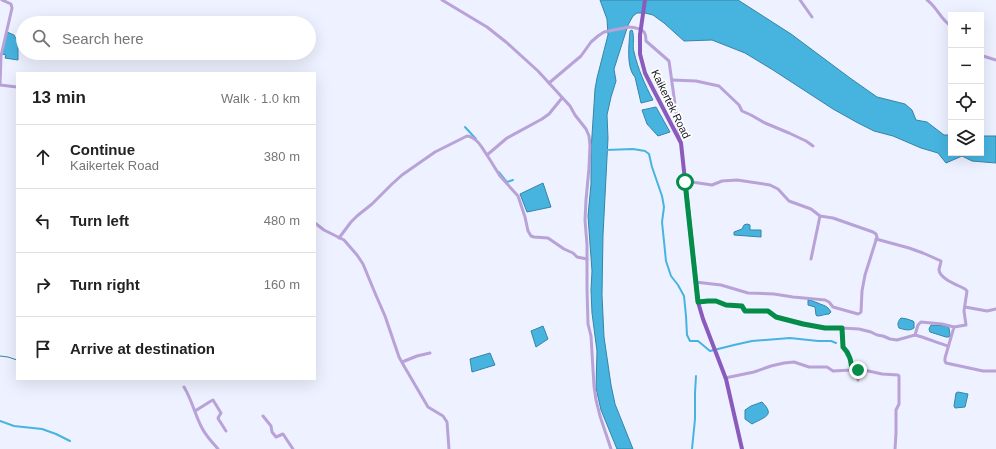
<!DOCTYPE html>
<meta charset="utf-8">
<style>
:root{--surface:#fff;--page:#f2f2f2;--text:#222;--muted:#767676;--line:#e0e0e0}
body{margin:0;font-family:Arial,sans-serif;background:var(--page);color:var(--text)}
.controls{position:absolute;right:12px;top:12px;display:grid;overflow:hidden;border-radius:0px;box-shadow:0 4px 16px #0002}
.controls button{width:36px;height:36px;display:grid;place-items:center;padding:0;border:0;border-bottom:1px solid var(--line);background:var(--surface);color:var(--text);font:20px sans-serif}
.stop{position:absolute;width:12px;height:12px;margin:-9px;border:3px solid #048c49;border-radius:50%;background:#fff}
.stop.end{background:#048c49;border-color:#fff;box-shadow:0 1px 4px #0008}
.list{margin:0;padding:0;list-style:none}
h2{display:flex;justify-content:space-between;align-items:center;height:52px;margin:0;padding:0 16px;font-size:17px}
h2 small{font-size:13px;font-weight:400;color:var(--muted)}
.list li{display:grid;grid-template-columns:26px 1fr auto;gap:12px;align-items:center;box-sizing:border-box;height:64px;padding:0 16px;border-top:1px solid var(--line)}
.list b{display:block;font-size:15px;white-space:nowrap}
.list p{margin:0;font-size:13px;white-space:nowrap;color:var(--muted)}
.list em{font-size:13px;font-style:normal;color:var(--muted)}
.icon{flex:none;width:22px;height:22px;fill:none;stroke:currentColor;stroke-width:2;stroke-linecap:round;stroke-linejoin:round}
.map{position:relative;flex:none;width:996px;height:449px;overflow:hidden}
.search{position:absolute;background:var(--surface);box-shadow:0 4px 16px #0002;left:16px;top:16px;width:300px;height:44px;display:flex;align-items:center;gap:10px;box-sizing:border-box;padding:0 14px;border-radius:22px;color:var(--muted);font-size:15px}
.panel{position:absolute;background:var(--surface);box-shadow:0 4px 16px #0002;left:16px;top:72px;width:300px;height:308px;border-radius:0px}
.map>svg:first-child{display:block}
</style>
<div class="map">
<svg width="996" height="449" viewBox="0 0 996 449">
<rect width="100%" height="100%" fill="#eef1ff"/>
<g fill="#47b4e0" stroke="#3784a6">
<path d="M600 0H738L791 34 850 78 877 97 905 104 912 110 916 120 927 122 944 135H951V153H981V136H996V163L972 161 962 156 946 163 938 153 921 148 893 136 874 131 858 123 833 109 773 70 745 53 712 40 684 41 664 23 653 15 645 13H637L633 16 628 25 614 69 616 81 611 97 607 115 608 138 603 235 602 295 604 337 611 385 615 404 633 449H617L601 410 596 388 597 351 592 313 591 290 592 271 588 216 591 184V151L595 89 597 78 608 35 607 19Z"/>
<path d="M632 30C635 37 632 45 634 52 638 69 645 85 653 100L641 103 635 77C626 68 629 44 630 31Z"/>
<path d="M7 32 14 35 16 39H18V60L5 58 6 55 2 54Z"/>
<path d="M656 107 670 132 658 136 647 124 642 110Z"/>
<path d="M543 183 551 207 527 212 520 194Z"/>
<path d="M747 224 750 225V230H761V237L734 235V232L742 229 744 225Z"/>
<path d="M808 300C812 300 814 302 818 303 824 306 827 305 831 312L829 314C825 314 821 316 817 316L816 315 815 307 808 305Z"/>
<path d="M901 318 907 319 913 321 914 322V328C910 331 905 330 899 328 897 324 898 321 901 318Z"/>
<path d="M931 325 948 326 949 328 950 335 949 337H946L930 332 929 329Z"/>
<path d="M543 326 548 339 536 347 531 331Z"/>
<path d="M490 353 495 365 472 372 470 359Z"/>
<path d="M958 392 968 394 965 407 955 408 954 406 956 393Z"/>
<path d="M762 402C776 416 764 417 752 424L745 419V410L751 406Z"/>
</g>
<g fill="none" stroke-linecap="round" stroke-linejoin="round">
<path stroke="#3784a6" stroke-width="1" d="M0 356 8 357 17 360"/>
<g stroke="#47b4e0" stroke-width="2">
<path d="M465 127 476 139"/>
<path d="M606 150 633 149 645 151 649 154 652 167 662 196 664 207 662 222 666 261 671 276 678 285 684 296 686 316 687 335 690 341H698L710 351 734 345 752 341 790 338 818 341H831L836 343"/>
<path d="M499 172 507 182 513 180"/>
<path d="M0 421 14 426 42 429 56 434 70 441"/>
<path d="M692 449 695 419V393L696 376"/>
</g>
<g stroke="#b9a2d7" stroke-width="3">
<path d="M442 0 487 27 506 42 538 71 549 83 581 56 591 42 598 36 604 32 629 27C633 27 644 29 645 34 646 36 646 39 646 41L669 61 680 140"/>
<path d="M800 0 812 17"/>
<path d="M927 0C937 7 941 20 951 26"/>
<path d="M981 55 983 56 996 60"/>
<path d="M672 80 696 81 719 86 739 105 742 111 751 115 765 123 789 133 806 141 813 146"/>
<path d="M549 83 570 106 575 115 586 129 589 136 590 145 589 168 586 200 585 220 587 245V289L588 324 591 336 594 386 596 400 600 416 611 449"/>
<path d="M0 85 1 56 12 8 11 4 2 0"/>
<path d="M0 85 17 87"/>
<path d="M487 155 500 176 518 196 525 217 528 231 531 236 534 237 548 238 564 249 573 253 577 257 587 259"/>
<path d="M685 181 712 185 722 181 737 180 770 185 778 189 789 201 811 209 820 216 833 218 873 232 876 234 877 237 865 275 862 291 861 312 860 313 858 314 833 307 829 302 825 300 793 297 774 294 748 293 721 285 695 282"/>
<path d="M315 223 324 230 344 240 357 255 363 264 375 293 385 316 399 357 404 366 428 407 443 416 447 422 449 449"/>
<path d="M339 238 351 222 357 216 372 204 392 184 402 175 435 152 467 136C477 137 482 148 487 155L507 138 542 119 549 114 562 98"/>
<path d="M876 239 909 248 923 253 941 261C941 264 939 267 939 270 940 279 958 285 965 289L967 291 964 311 966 325 954 327"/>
<path d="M811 259 820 216"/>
<path d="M698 302 708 301H716L726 305 742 307 743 310 745 311H768L777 317 803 323 825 328H842"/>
<path d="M965 307 987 311 996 309"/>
<path d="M915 335C927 338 937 343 948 346"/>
<path d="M402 362 417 356 430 353"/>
<path d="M851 370H864L882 374 898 375 899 376V404L896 410V433L895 449"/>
<path d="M725 378 754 372 771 366 784 363 794 362 809 367H827L833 371 851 370C852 361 850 354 843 347L842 328 859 329 871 332 877 335 883 336 890 339 897 340 915 335 918 325 921 322 942 324 954 327 945 358V361L946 363 983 371H996"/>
<path d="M858 380V370"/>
<path d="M184 387C192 400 195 415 202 428 206 436 212 442 218 449"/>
<path d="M195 411 211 401 213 400 221 413 218 418 219 420 226 431"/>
<path d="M263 416 271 426 272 432 276 437 283 434 293 449"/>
</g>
<path stroke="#8a5bbc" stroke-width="4" d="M640 35V54L645 73 650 83 681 143 698 302 703 319 726 379 742 449"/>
<path stroke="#8a5bbc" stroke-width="4" d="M640 35 645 0"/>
</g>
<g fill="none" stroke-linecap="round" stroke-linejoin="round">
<path stroke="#048c49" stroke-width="5" d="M685 182 698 302 708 301H716L726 305 742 306 745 311H768L776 317 803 324 825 328H842L843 347C850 354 851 361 852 370H858"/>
</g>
<g text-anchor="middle" stroke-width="3.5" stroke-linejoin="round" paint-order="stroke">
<g font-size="11" fill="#121420" stroke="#fff">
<text transform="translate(671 104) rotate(64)" y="4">Kaikertek Road</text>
</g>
</g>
</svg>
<div class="controls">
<button>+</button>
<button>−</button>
<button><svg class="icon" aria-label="locate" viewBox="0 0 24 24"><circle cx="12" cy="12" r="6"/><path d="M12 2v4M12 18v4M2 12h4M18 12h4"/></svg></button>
<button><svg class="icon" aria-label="layers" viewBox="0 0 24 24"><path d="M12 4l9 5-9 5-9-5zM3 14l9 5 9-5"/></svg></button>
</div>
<div class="stop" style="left:685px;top:182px"></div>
<div class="stop end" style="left:858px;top:370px"></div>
<div class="search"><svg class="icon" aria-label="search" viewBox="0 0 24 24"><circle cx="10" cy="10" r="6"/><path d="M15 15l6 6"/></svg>Search here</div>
<section class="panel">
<h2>13 min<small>Walk · 1.0 km</small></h2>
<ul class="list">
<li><svg class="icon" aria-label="ahead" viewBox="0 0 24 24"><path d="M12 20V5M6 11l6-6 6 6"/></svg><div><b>Continue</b><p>Kaikertek Road</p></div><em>380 m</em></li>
<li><svg class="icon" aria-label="left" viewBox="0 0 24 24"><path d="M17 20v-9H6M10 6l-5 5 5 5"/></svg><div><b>Turn left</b></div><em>480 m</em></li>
<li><svg class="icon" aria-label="right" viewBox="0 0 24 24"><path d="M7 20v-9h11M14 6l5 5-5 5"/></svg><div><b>Turn right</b></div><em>160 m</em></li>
<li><svg class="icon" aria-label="arrive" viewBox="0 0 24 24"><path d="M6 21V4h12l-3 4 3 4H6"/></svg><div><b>Arrive at destination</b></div></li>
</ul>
</section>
</div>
